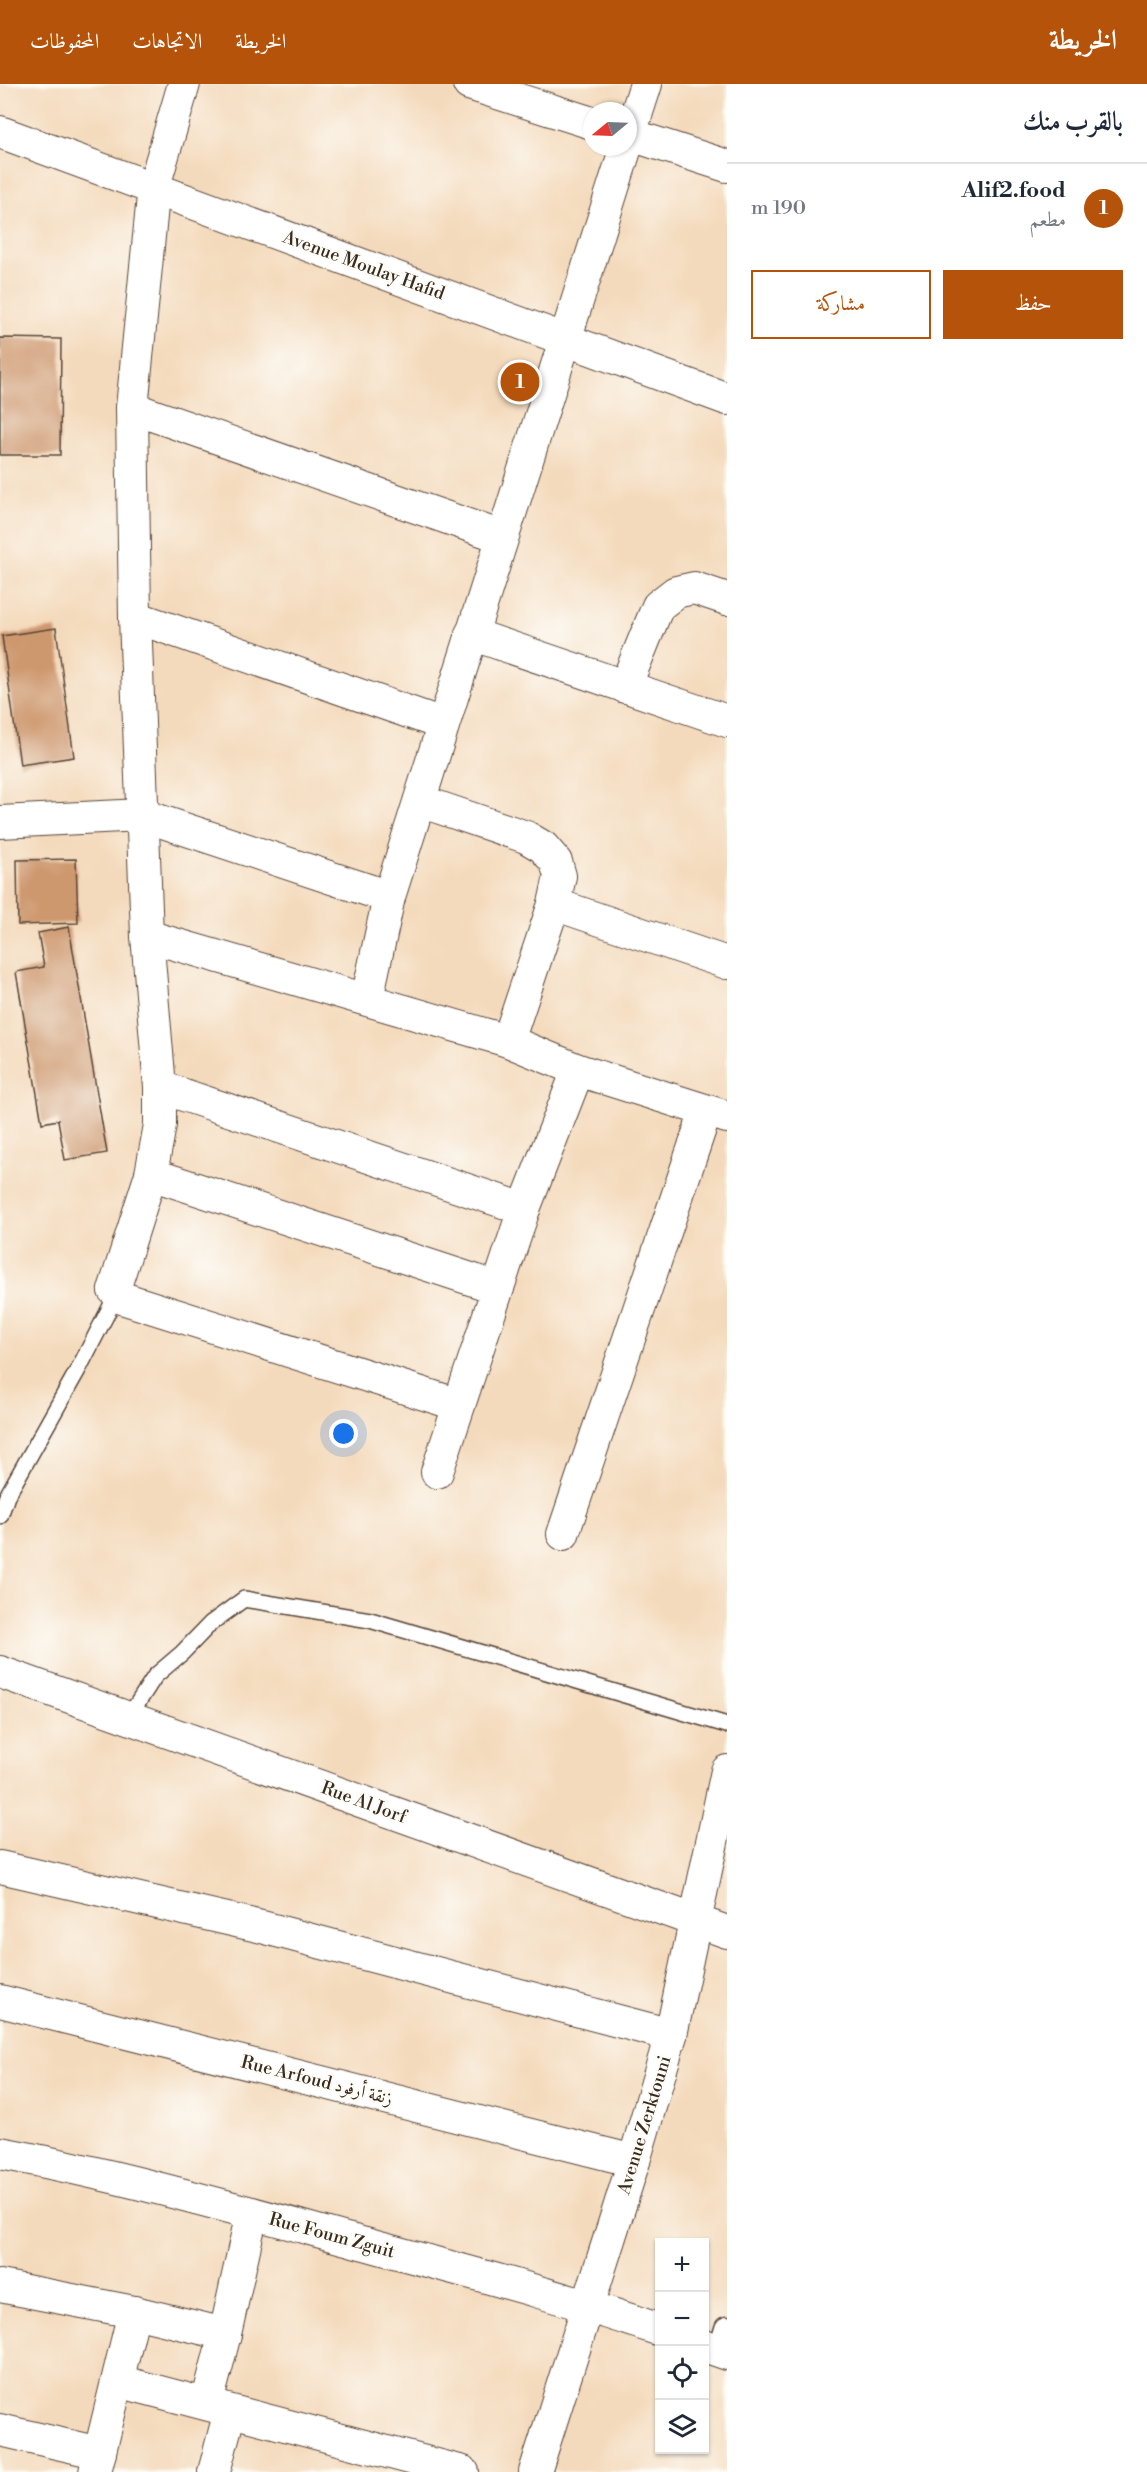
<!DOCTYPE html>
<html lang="ar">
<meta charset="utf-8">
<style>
:root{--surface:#fff;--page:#f2f2f3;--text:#1f2937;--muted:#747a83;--line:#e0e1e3;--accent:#b45309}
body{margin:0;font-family:"Libre Bodoni",Amiri,serif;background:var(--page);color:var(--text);direction:rtl}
.controls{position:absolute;right:18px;bottom:18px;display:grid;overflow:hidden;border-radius:0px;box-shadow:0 2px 4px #0004}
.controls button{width:54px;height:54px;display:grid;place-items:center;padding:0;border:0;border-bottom:2px solid var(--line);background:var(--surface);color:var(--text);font:30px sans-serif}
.compass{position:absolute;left:583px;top:18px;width:54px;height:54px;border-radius:50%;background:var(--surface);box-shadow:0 2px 4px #0004;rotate:251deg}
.you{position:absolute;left:344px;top:1350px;width:21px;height:21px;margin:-15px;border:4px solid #fff;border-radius:50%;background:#1a73e8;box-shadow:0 0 0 9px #1a73e833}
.badge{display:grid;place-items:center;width:39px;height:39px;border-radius:50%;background:var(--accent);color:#fff;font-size:20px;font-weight:700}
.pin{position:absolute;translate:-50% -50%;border:3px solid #fff;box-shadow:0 2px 6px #0006}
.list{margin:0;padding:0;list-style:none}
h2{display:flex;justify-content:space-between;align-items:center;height:78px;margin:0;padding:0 24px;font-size:26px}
h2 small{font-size:20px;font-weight:400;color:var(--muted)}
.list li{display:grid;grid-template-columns:39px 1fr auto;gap:18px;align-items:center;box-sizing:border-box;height:90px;padding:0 24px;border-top:2px solid var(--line)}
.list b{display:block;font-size:22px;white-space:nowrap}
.list p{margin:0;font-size:20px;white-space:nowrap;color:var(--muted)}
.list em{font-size:20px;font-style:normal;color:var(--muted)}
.actions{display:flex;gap:12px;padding:18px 24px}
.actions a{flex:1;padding:14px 0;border:2px solid var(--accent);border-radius:0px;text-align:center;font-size:21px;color:var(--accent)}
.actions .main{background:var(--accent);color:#fff}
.icon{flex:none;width:33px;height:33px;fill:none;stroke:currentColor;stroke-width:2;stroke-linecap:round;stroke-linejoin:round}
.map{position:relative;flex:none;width:727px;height:2388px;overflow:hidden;direction:ltr}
header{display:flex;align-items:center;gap:36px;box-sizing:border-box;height:84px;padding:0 30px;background:var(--accent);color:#fff}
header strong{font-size:28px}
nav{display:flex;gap:33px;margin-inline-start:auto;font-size:21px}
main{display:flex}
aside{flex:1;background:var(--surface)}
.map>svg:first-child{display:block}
</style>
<header>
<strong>الخريطة</strong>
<nav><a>الخريطة</a><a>الاتجاهات</a><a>المحفوظات</a></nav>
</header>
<main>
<aside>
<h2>بالقرب منك<small></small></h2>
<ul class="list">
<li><span class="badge">1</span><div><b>Alif2.food</b><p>مطعم</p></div><em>190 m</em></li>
</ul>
<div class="actions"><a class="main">حفظ</a><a>مشاركة</a></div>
</aside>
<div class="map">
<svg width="727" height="2388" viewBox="0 0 727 2388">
<rect width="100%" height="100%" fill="#fdfcf7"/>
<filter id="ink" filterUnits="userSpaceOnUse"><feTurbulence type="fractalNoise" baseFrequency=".0167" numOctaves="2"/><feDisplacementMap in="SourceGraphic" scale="12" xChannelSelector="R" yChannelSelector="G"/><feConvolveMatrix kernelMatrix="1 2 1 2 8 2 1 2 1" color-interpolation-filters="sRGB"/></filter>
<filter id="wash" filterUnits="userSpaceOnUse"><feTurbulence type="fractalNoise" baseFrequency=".008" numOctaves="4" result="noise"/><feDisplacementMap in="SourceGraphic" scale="24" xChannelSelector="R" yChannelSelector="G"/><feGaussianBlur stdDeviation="1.35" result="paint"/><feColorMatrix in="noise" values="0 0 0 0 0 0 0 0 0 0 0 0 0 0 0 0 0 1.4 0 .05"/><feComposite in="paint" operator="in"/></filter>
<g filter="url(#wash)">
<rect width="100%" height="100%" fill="#f4dabc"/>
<g id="blocks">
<g fill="#ce986e">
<path d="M0 254 61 255 60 371H0Z"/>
<path d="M56 544 74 673 20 681 2 552Z"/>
<path d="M76 775 78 839 18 841 17 776Z"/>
<path d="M69 843 107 1069 65 1076 58 1036 42 1039 16 888 44 883 38 849Z"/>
</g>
</g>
</g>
<g filter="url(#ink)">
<use href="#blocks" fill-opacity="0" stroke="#574436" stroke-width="1.5"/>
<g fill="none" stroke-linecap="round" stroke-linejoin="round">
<defs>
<g id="service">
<path d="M0 1432 7 1412 79 1284 117 1210"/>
<path d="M128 1634 155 1592 182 1569 211 1539 244 1515 370 1536 727 1641"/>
</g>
<path id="pedestrian" d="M720 2268 727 2245"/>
<g id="minor">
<path d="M184 0 154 102 132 324 135 533 147 852 160 1003V1041L151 1090 114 1206 122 1214 459 1321"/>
<path d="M469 0 592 39"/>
<path d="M0 48 727 315"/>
<path d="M628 50 727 82"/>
<path d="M628 56 646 0"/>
<path d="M132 324 502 453"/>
<path d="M135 533 443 640"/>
<path d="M471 550 727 637"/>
<path d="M625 603 658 522 676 508 694 504 727 515"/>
<path d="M420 717 526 753 543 763 556 778 560 792 554 820 508 957"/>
<path d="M0 738 142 731 389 813"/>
<path d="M554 820 727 879"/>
<path d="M147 852 508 957 578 986 727 1033"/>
<path d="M367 915 389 813 626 63"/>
<path d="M160 1003 524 1125"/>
<path d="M151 1090 498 1204"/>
<path d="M437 1388 524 1125 578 986"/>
<path d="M563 1450 706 1027"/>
<path d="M0 1588 727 1848"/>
<path d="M0 1783 262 1843 671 1951"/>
<path d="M0 1917 634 2077"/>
<path d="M0 2069C119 2091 237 2125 354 2157 456 2185 559 2211 660 2246"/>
<path d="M0 2202 134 2228 225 2250"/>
<path d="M704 2262 727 2270"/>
<path d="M118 2297 463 2388"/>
<path d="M207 2319 225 2250 252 2129"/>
<path d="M0 2346 100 2369"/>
<path d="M95 2388 134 2228"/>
<path d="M214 2388 230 2327"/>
<path d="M535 2388 634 2077 671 1951 727 1687"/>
</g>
</defs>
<use href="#service" stroke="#574436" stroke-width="18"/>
<use href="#pedestrian" stroke="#574436" stroke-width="27"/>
<use href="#minor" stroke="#574436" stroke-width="34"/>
<use href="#service" stroke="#fff" stroke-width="15"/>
<use href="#pedestrian" stroke="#fff" stroke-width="24"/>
<use href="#minor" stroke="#fff" stroke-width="32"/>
</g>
</g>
<g text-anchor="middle" stroke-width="4.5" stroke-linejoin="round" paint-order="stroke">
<g font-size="18" fill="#3b2a1e" stroke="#fdfcf7">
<text transform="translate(364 181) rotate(20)" y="6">Avenue Moulay Hafid</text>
<text transform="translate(364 1718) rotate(20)" y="6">Rue Al Jorf</text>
<text transform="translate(317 1996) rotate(14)" y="6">Rue Arfoud زنقة أرفود</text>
<text transform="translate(644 2041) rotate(-73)" y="6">Avenue Zerktouni</text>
<text transform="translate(332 2151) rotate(15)" y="6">Rue Foum Zguit</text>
</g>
</g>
</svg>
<div class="controls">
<button>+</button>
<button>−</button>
<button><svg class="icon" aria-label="locate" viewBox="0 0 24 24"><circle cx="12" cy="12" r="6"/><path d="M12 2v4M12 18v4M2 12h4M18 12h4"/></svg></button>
<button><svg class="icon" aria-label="layers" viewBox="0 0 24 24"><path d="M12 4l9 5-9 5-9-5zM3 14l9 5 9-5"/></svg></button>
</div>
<svg class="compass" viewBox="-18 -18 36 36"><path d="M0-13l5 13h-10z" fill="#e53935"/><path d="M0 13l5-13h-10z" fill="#747a83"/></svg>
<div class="you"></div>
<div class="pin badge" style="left:520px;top:298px">1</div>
</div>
</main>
